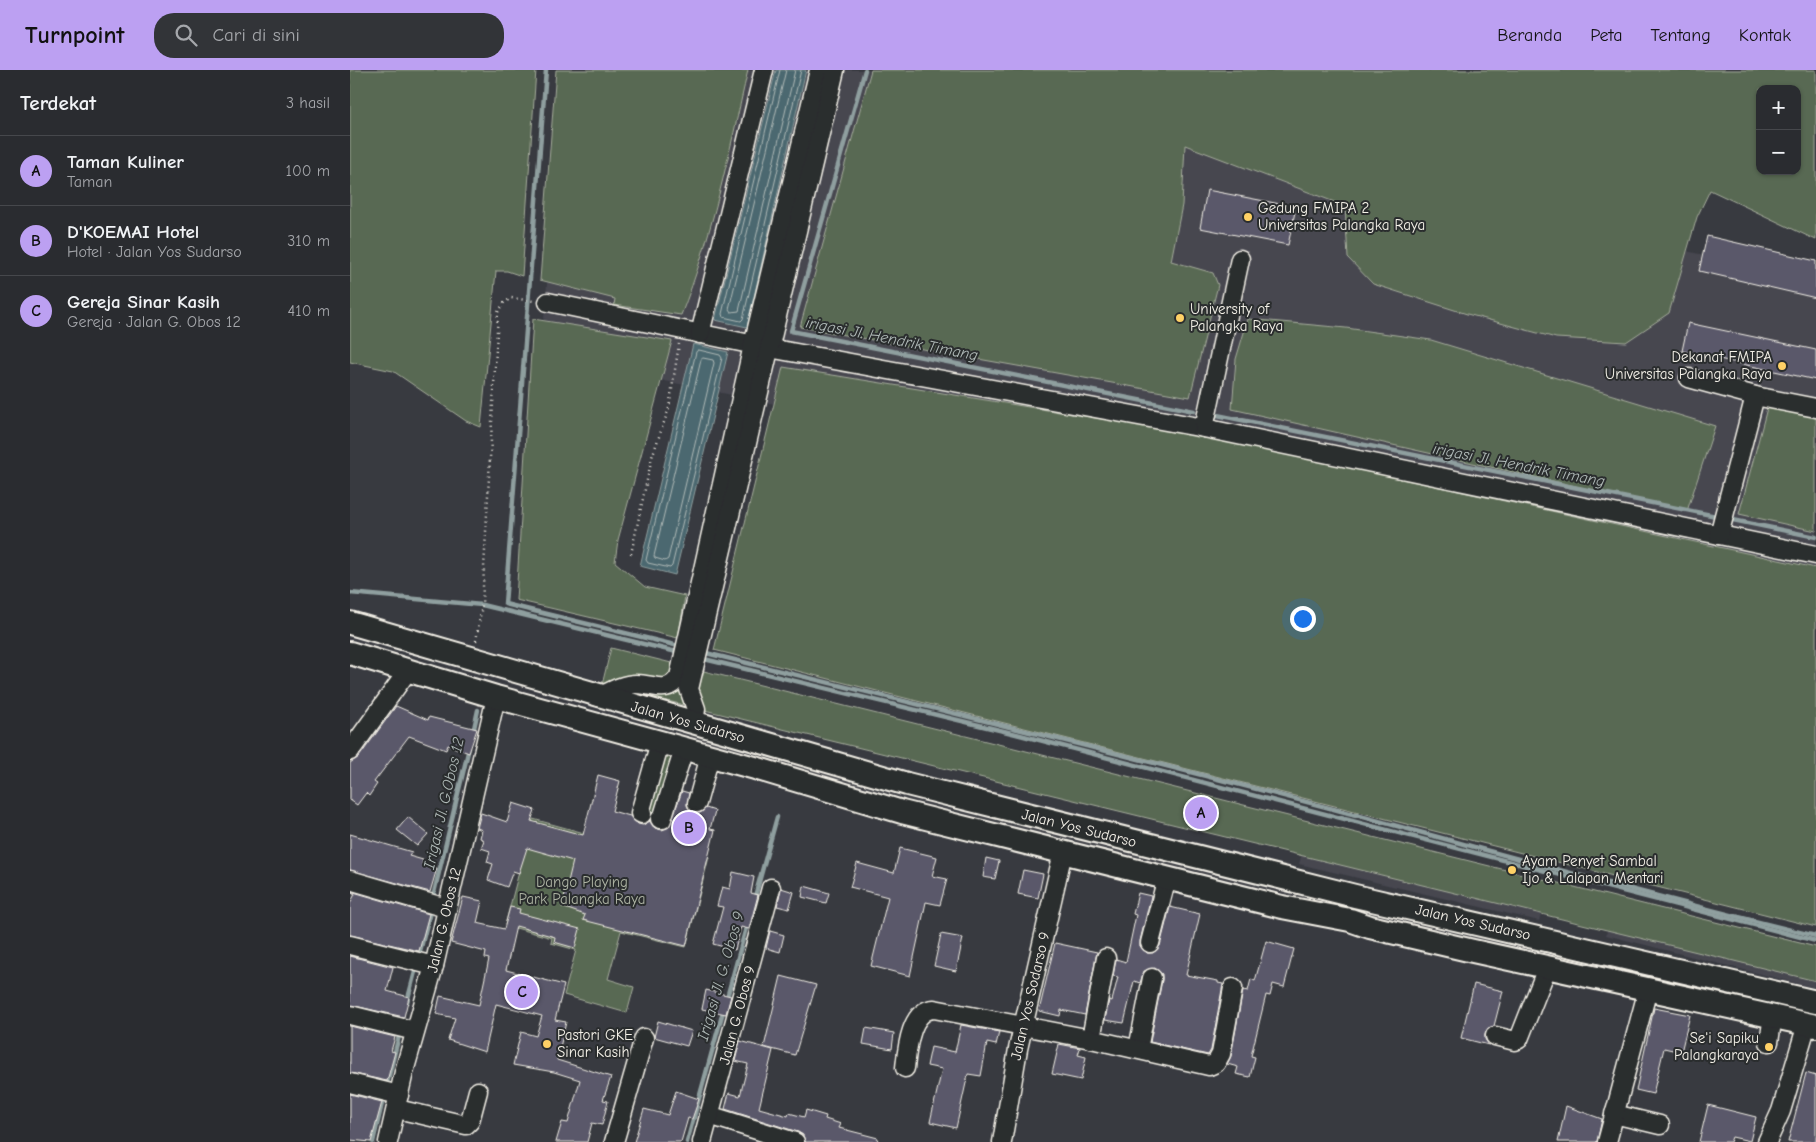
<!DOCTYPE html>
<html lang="id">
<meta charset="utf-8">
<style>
:root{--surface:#2a2c30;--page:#323438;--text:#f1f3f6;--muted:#a5a7ab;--line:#46484c;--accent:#bca0f2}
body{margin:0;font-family:"Comic Neue",sans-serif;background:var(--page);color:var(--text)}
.controls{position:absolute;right:15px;top:15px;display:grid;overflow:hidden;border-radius:10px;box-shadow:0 1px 4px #0004}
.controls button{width:45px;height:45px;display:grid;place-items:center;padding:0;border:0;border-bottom:1px solid var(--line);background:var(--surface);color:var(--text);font:25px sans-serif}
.you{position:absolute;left:952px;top:548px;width:18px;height:18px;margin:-12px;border:4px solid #fff;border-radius:50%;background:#1a73e8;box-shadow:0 0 0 8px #1a73e833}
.badge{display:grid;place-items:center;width:32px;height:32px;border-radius:50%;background:var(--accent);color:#111;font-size:16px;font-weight:700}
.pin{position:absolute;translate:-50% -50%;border:2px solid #fff;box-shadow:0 1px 5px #0006}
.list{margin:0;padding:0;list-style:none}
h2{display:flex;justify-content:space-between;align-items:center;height:65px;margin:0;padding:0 20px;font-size:21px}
h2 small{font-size:16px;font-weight:400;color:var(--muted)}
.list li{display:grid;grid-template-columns:32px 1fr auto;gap:15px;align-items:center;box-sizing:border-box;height:70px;padding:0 20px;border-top:1px solid var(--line)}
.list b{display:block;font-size:19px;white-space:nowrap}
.list p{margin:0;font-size:16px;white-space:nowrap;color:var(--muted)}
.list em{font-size:16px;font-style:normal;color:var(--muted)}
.icon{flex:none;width:28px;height:28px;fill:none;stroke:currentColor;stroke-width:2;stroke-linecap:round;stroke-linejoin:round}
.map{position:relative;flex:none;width:1466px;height:1072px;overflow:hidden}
header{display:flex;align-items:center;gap:30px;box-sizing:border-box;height:70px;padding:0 25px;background:var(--accent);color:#111}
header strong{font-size:24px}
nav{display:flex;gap:28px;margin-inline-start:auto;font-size:18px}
.search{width:350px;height:45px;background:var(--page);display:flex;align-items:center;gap:12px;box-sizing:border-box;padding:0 18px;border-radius:20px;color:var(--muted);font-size:19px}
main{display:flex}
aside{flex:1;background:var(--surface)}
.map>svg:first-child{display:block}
</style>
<header>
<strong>Turnpoint</strong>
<div class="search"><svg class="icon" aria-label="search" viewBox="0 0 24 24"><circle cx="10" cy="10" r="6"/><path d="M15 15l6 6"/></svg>Cari di sini</div>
<nav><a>Beranda</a><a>Peta</a><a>Tentang</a><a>Kontak</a></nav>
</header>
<main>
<aside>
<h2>Terdekat<small>3 hasil</small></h2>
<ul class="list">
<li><span class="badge">A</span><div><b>Taman Kuliner</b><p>Taman</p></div><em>100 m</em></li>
<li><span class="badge">B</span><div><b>D'KOEMAI Hotel</b><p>Hotel · Jalan Yos Sudarso</p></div><em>310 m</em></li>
<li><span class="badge">C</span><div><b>Gereja Sinar Kasih</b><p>Gereja · Jalan G. Obos 12</p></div><em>410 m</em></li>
</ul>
</aside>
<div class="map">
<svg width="1466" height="1072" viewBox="0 0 1466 1072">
<rect width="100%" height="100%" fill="#383a40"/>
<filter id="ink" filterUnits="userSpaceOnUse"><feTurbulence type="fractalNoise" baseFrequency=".02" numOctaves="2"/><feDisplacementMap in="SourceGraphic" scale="10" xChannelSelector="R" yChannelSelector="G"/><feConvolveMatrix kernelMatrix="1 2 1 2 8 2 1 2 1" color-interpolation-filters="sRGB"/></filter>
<g filter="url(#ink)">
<g fill="#464650">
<path d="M215 0H740L731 36 1466 212V552L191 285Z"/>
<path d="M961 752 1199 811 1189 851 949 794Z"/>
<path d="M1265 827 1466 877V918L1256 865Z"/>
</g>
<g fill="#596952" stroke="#a6ad9d" fill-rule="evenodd">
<path d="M0 0H186L172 206 157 201H146L131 357 116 351 43 301 0 292Z"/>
<path d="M206 0H398C379 83 362 167 331 245L264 235 265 229 190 210Z"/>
<path d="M521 0H1466V170L1360 120 1347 147 1319 243 1276 272 1206 268 1117 244 1023 214 998 188 995 136 835 75 832 135 821 191 863 203 868 215 840 327 450 257ZM1410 19H1447V101H1410Z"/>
<path d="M183 249 322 271 268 470 265 492 295 517 335 526 328 568 166 530Z"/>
<path d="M898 249 996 258 1081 270 1365 356 1337 441 882 339 886 289Z"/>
<path d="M433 297 838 363 1466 498V857L364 580Z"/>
<path d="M1417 338 1466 346V461L1389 444Z"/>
<path d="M261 578 1466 877V911L252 615Z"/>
<path d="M299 680 337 690 313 774 359 787 336 877 271 861 258 909 284 917 277 943 214 925 226 880 201 873 202 868 155 855 183 749 271 773 281 748Z"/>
</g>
<g fill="#4b686f" stroke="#8f9f9f">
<path d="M426 0H456L397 257 365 250Z"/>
<path d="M343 274 378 282 325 505 290 496Z"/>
</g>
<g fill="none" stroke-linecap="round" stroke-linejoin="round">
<g stroke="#b0bab8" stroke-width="1">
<path d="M430 0 372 244 373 247 391 251 393 249 451 0"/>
<path d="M436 0 379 239 381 242 389 241 445 0"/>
<path d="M349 280 370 285 372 288 322 496 320 498 298 493 296 490 346 282Z"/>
<path d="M353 288 363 290 364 293 318 489 315 491 305 488 304 486 351 290Z"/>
</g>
<g stroke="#8f9f9f" stroke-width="4.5">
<path d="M196 0 155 534 333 577"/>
<path d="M515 0 441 261 844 341"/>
<path d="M867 345 1371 447"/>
<path d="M1378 449 1466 467"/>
<path d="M0 523 132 535 331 583"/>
<path d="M352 582C566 634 779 685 991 741 1149 783 1307 828 1466 866"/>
<path d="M350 588 666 664 1466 871"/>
<path d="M123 663 128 640"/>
<path d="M404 830 427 747"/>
<path d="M82 831 119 678"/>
<path d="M68 889 81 838"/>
<path d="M376 931 397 854"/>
<path d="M57 932 66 898"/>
<path d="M36 1017 50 962"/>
<path d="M23 1072 34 1025"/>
<path d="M337 1072 374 938"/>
</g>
</g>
<g fill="#5a586a" stroke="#f4f1e8">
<path d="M857 120 946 137 938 175 850 158Z"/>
<path d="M1357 166 1466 191V228L1349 201Z"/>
<path d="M1338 253 1466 280V310L1332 281Z"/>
<path d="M46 636 78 650 79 647 127 659 119 683 98 675 96 680 59 666 24 712 27 714 19 726 16 723 7 735 0 730V693L9 687Z"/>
<path d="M248 705 270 711 262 741 280 746 288 754 293 755 300 751 305 758 312 760 319 757 332 721 339 723 337 735 340 741 345 743H350L356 738 365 741 360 759 365 760 336 876 233 850 235 845 212 837 223 791 177 778 169 803 163 801 157 817 138 810 143 794 137 792 140 781 131 778 134 770 130 768 132 760 127 758 131 743 157 752 163 733 185 740 181 751 233 765Z"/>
<path d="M58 747 78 764 67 776 47 760Z"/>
<path d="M0 764 62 782 59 786 73 790 72 794 87 798 80 822 0 800Z"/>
<path d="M550 778 587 787 582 806 597 809 590 835 576 832 560 906 521 896 538 827 500 817 507 793 544 803Z"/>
<path d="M636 788 649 791 645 809 633 807Z"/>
<path d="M673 800 693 804 688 828 668 824Z"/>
<path d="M383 802 404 807 401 823 408 825 399 859 391 857 385 880 363 874 373 837 367 836 372 817 380 819Z"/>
<path d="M454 816 479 823 476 833 452 827Z"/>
<path d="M431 818 444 822 439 839 427 836Z"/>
<path d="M0 821 79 844 69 881 0 865V834L5 824Z"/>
<path d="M788 823 801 826 790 871V876L797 883H803L810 876 820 837 850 844 836 905 868 911V913L873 914 861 980 858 985 800 972 812 910V904L805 898 794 901 790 913 784 911 774 953 755 950 759 930 762 931 768 907 763 906 766 889 776 892 786 845 783 844Z"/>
<path d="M113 827 132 831 127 853 154 859 160 837 170 839 169 843 230 859 225 878 204 872 205 867 166 856 156 900 214 915 205 950 216 952 207 990 261 1007 253 1030 258 1031 252 1055 242 1053 237 1072H206L212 1052 218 1053 230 1010 204 1002 163 995 171 962 186 966 192 946 146 934 135 982 98 970 105 948 86 944 90 926 129 935 139 889 135 888 136 882 101 873Z"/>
<path d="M420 861 434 865 430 882 416 878Z"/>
<path d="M591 864 613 868 606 901 584 896Z"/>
<path d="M916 871 944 879 934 917 923 914 920 926 916 925 901 986 905 987 900 1007 886 1004 888 997 877 994 881 986 893 920 898 921 901 909 905 911Z"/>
<path d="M705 873 747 882 735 945 711 940 710 946 689 941Z"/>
<path d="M0 886 43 897 37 921 59 927 54 947 0 935Z"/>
<path d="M431 906 466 915 445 985 414 977Z"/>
<path d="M1124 914 1153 921 1144 956 1138 958 1135 963V969L1139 975 1111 968Z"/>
<path d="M356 920 381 926 376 944 352 939Z"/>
<path d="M1304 938 1340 945 1331 982 1314 978 1303 1024 1286 1020Z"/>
<path d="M308 951 342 961 337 976 304 967Z"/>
<path d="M611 955 649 962 646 975 637 973 631 1006 618 1004 606 1058 580 1052 592 999 577 996 581 977 605 982Z"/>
<path d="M0 956 45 967 41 981 45 982 37 1011 0 1003Z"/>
<path d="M516 958 544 963 542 979 513 974Z"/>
<path d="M390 971 423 980 409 1038 438 1046 439 1043 454 1047 456 1040 476 1046 475 1049 491 1054 489 1058 528 1068 527 1072H455L453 1065 448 1062 375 1039 379 1023 390 1026 398 994 385 991Z"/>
<path d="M709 974 730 978 728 985 736 987 731 1010 702 1004Z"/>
<path d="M1456 1003 1466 1006V1072H1438Z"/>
<path d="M326 1021 349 1029 342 1049 338 1048 331 1072H284L294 1039 318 1045Z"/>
<path d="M0 1024 32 1032 21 1072 0 1070Z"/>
<path d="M1358 1035 1406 1047 1400 1071 1382 1067 1380 1072H1349Z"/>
<path d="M1216 1036 1252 1049 1247 1072H1208Z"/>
</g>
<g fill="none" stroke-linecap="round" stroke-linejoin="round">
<defs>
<g id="minor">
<path d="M198 232 419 278 854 358 1466 485"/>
<path d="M350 264 414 0"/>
<path d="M1339 308 1405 326 1466 338"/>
<path d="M854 358 890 189"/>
<path d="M1369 465 1405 326"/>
<path d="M249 627C261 621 273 614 286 614 305 614 316 625 329 607L403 275 469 0"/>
<path d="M344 653 346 639 339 619 485 0"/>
<path d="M0 681 57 602"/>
<path d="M347 733 360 686"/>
<path d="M292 744 290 743 310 672"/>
<path d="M310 749H312L334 679"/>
<path d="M0 810 96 838"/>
<path d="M800 873 817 807"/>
<path d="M0 875 84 896"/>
<path d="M0 945 65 961"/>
<path d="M1145 966 1165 971 1169 969 1197 898"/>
<path d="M741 969 756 888"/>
<path d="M1419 972 1423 946"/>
<path d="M788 979 802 908"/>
<path d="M555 998C557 980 560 940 584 939L741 969 859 996 866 993 871 984 883 918"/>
<path d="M0 1013 49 1025"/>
<path d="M47 1039 116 1055 120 1051 128 1021"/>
<path d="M1264 1044 1310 1055"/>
<path d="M359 1045 445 1072"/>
<path d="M38 1072 54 1002 84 896 146 627"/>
<path d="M264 1072 294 968"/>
<path d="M352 1072 421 818"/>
<path d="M652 1072 668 979 713 782"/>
<path d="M1257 1072 1298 919"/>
<path d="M1417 1072 1431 1041 1457 954"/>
</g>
<g id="major">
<path d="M0 553 557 714 1005 826 1466 932"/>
<path d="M0 583 146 627 405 698 552 742 932 837 1000 850 1020 857 1123 881 1466 956"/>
</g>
</defs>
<use href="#minor" stroke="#f4f1e8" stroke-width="21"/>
<use href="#major" stroke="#f4f1e8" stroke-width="26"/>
<g stroke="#f4f1e8" stroke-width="2.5" stroke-dasharray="1 4" stroke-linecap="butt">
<path d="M281 484 302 387 319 338 329 274"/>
<path d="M126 571 132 535 148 242 154 233 161 228 184 231"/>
</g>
<use href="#minor" stroke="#2a2d2e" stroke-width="18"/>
<use href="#major" stroke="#2a2d2e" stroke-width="22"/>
</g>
</g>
<g fill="#ffd166" stroke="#2a2d2e" stroke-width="2">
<circle cx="898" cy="147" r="5"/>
<circle cx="830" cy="248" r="5"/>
<circle cx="1432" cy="296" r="5"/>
<circle cx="1162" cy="800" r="5"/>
<circle cx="197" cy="974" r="5"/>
<circle cx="1419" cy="977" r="5"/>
</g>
<g text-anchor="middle" stroke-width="4" stroke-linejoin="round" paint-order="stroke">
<g font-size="15" fill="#f4f1e8" stroke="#2a2d2e" text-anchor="start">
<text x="908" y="143">Gedung FMIPA 2<tspan x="908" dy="17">Universitas Palangka Raya</tspan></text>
<text x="840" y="244">University of<tspan x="840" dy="17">Palangka Raya</tspan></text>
<text x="1422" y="292" text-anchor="end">Dekanat FMIPA<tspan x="1422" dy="17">Universitas Palangka Raya</tspan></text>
<text x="1172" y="796">Ayam Penyet Sambal<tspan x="1172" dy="17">Ijo &amp; Lalapan Mentari</tspan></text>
<text x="207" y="970">Pastori GKE<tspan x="207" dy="17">Sinar Kasih</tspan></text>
<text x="1409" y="973" text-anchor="end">Se'i Sapiku<tspan x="1409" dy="17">Palangkaraya</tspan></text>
</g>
<g font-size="15" fill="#f4f1e8" stroke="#2a2d2e">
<text transform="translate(338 652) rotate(16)" y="5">Jalan Yos Sudarso</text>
<text transform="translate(729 758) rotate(14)" y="5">Jalan Yos Sudarso</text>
<text transform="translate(94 850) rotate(-77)" y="5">Jalan G. Obos 12</text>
<text transform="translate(1123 852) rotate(13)" y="5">Jalan Yos Sudarso</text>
<text transform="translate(680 926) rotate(-77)" y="5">Jalan Yos Sodarso 9</text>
<text transform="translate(387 945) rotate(-75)" y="5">Jalan G. Obos 9</text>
</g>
<g font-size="15" fill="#aeb4a4" stroke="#2a2d2e">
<text x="232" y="817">Dango Playing<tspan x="232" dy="17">Park Palangka Raya</tspan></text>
</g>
<g font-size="16" font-style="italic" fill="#b0bab8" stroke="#2a2d2e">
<text transform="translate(542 268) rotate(11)" y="6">irigasi Jl. Hendrik Timang</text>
<text transform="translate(1169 394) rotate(11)" y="6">irigasi Jl. Hendrik Timang</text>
<text transform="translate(93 733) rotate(-77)" y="6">Irigasi Jl. G.Obos 12</text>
<text transform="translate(370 906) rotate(-74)" y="6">Irigasi Jl. G. Obos 9</text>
</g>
</g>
</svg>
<div class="controls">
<button>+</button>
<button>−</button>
</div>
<div class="you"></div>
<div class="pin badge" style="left:851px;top:743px">A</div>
<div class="pin badge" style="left:339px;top:758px">B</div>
<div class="pin badge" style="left:172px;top:922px">C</div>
</div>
</main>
